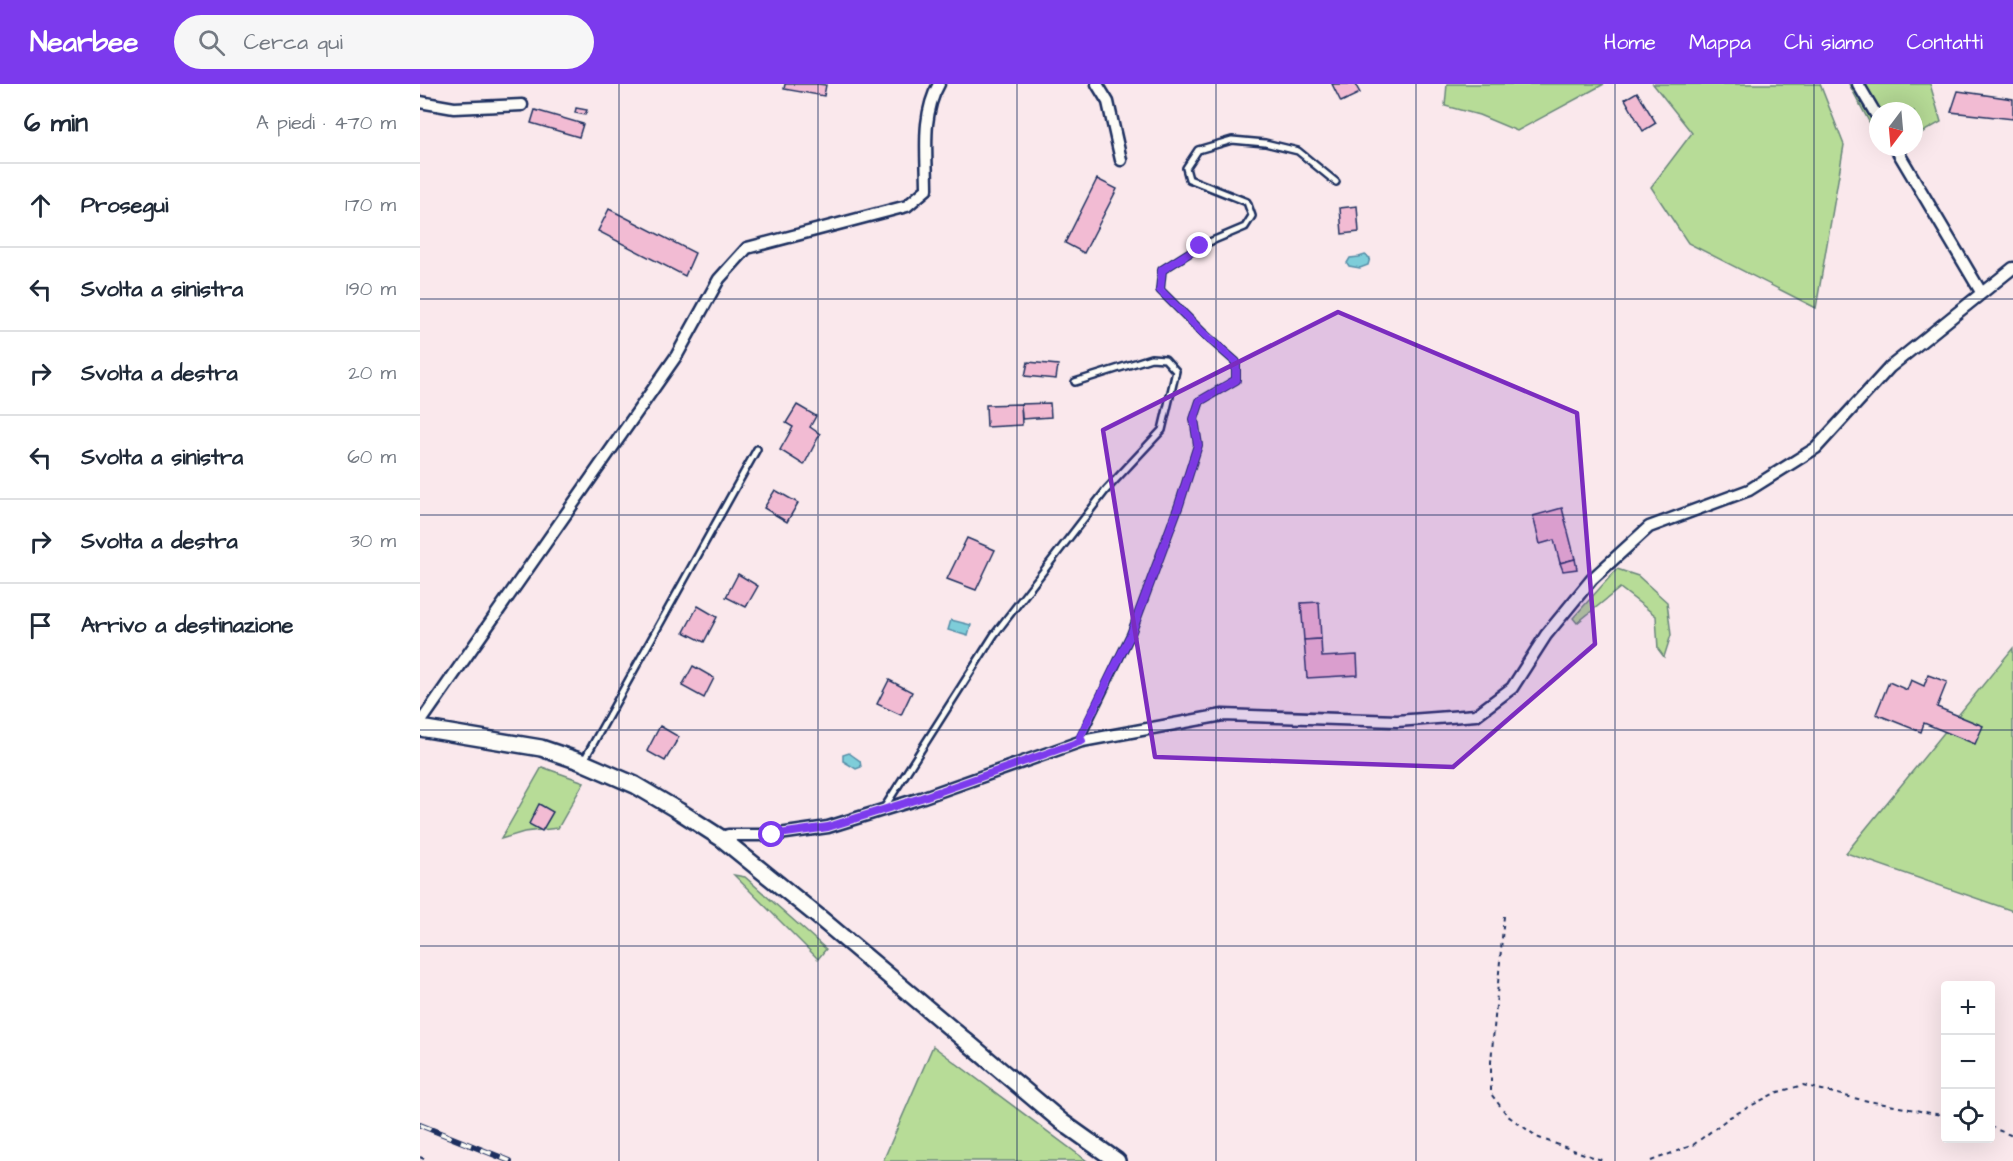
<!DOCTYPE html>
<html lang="it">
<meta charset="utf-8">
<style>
:root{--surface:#fff;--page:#f6f6f7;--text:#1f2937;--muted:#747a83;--line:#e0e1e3;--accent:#7c3aed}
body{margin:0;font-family:"Architects Daughter",sans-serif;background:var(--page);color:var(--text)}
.controls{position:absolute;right:18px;bottom:18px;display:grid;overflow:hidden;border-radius:6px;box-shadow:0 6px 24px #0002}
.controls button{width:54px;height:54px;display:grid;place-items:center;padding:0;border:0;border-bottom:2px solid var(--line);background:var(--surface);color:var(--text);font:30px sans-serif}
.compass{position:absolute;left:1449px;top:18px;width:54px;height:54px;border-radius:50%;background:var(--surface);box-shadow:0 6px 24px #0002;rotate:196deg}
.stop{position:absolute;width:18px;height:18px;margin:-14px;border:4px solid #7c3aed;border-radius:50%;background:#fff}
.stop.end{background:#7c3aed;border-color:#fff;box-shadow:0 2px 6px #0008}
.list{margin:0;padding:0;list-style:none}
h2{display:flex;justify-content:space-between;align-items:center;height:78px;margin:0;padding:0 24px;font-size:26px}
h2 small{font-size:20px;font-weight:400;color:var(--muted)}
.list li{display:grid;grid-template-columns:39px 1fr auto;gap:18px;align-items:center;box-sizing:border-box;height:84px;padding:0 24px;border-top:2px solid var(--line)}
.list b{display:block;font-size:22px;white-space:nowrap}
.list em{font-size:20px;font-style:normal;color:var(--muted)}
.icon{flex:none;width:33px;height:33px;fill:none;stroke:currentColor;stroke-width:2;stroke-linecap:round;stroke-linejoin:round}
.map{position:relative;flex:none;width:1593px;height:1077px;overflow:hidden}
header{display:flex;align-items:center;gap:36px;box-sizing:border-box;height:84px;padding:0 30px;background:var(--accent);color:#fff}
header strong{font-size:28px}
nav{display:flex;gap:33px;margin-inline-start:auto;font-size:21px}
.search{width:420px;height:54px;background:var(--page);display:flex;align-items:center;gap:15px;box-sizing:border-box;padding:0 21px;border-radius:33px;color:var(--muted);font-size:22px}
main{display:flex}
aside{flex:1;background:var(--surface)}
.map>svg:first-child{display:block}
</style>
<header>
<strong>Nearbee</strong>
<div class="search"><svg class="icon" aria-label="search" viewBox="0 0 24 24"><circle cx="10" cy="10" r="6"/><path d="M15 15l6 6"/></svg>Cerca qui</div>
<nav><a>Home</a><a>Mappa</a><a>Chi siamo</a><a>Contatti</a></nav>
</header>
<main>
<aside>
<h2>6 min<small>A piedi · 470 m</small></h2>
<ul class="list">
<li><svg class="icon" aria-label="ahead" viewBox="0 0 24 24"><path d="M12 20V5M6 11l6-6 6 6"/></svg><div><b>Prosegui</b></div><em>170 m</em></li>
<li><svg class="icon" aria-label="left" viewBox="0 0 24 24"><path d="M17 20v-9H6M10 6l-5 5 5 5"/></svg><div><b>Svolta a sinistra</b></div><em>190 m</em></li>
<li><svg class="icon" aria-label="right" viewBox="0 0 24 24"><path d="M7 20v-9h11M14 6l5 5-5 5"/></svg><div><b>Svolta a destra</b></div><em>20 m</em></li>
<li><svg class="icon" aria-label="left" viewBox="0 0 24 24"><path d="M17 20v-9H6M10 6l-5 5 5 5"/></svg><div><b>Svolta a sinistra</b></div><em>60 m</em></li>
<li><svg class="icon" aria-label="right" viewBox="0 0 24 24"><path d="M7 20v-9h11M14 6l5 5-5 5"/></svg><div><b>Svolta a destra</b></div><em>30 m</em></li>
<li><svg class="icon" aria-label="arrive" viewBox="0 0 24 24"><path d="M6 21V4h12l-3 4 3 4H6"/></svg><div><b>Arrivo a destinazione</b></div></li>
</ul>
</aside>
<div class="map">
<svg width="1593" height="1077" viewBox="0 0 1593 1077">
<rect width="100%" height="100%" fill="#fae8ec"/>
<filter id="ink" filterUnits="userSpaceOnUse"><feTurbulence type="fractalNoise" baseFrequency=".0167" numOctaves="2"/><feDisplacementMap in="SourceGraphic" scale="12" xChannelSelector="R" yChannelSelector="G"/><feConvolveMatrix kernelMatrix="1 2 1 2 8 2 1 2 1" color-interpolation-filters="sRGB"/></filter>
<g filter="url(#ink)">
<g fill="#b7dc97" stroke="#69867a" stroke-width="1.5">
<path d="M1027 0H1184L1097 47 1059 31 1025 22Z"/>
<path d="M1233 0H1400L1424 61 1396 224 1268 159 1231 103 1272 49Z"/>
<path d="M1429 0H1510L1521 38 1494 53V27H1458V46L1453 45Z"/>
<path d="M1197 485 1218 492 1247 518 1251 551 1244 573 1238 565 1236 532 1200 504 1157 539 1153 534Z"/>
<path d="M1593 564V827L1426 769Z"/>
<path d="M122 683 164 698 138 744 104 748 81 755Z"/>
<path d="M314 791 325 793 406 865 398 875Z"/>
<path d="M513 962 667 1077H463Z"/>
</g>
<g fill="#7ecdd9" stroke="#568ea8" stroke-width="1.5">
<path d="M945 171 950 174 948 181 940 184 929 182 927 179 930 174 939 173Z"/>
<path d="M531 536 551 541 548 552 528 546Z"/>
<path d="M429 669 440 677 441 683 436 685 423 677V671Z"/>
</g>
<g fill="#f2bbd3" stroke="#1b2f5e" stroke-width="1.5">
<path d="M365 0H398L406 1 404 12 364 5Z"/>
<path d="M912 0H935L940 9 921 18Z"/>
<path d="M1538 7 1593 15V35L1531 28Z"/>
<path d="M1217 8 1236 39 1223 47 1205 15Z"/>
<path d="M156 24 167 26 165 31 155 29Z"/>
<path d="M115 26 163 40 159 53 111 39Z"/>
<path d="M677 95 697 105 664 169 645 159Z"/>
<path d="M937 122 939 148 922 150 920 124Z"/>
<path d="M189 125 275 169 265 192 178 147Z"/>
<path d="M608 278 638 281 636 295 605 292Z"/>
<path d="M630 319 631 333 602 335 601 320Z"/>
<path d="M601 320 602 341 567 343 566 321Z"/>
<path d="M377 321 396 332 390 343 400 350 384 381 360 366 373 343 366 339Z"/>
<path d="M355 406 378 419 367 438 344 424Z"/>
<path d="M1142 424 1155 475 1140 479 1134 456 1120 460 1113 432Z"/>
<path d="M547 454 575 466 556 506 527 495Z"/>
<path d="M1155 475 1157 485 1143 487 1140 479Z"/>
<path d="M318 490 338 502 326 523 306 513Z"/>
<path d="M899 518 901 555 884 556 881 519Z"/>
<path d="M278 522 297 533 284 558 264 548Z"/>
<path d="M901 555 902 573 937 571 938 591 887 594 884 556Z"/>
<path d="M273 582 294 594 284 614 262 602Z"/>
<path d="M1508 591 1527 598 1517 623 1563 642 1555 660 1504 639 1501 648 1456 630 1469 598 1487 606 1491 596 1504 602Z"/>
<path d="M469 596 492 608 481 631 457 620Z"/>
<path d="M240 642 259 653 245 677 227 667Z"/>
<path d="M119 720 133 728 122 747 109 740Z"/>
</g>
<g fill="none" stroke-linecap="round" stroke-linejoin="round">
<defs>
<g id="lane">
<path d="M662 656 661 653 711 550 759 421 778 361 774 335 780 317 816 296V278L783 249 740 206 742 186 780 162 825 143 832 132 827 118 769 95 766 84 778 66 812 56 845 59 878 67 916 98"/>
<path d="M163 678 337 365"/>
<path d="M464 724 574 551 686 406 742 346 756 287 745 275 731 274 655 298"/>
</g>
<g id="street">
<path d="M677 0 688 18 701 76"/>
<path d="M1438 0 1458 34"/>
<path d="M0 18 34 24 102 21"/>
<path d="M1475 63 1561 208"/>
<path d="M0 639 257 271 299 195 327 164 487 122 507 105C507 70 501 31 519 0"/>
<path d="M301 754 308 751H352L408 743 501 714 662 657 803 631 977 637 1056 631 1092 604 1126 551 1172 495 1229 443 1329 406 1396 364 1470 283 1593 184"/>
</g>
<path id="secondary" d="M0 644 121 664 162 678 215 701 259 727 301 754 400 834 642 1038 697 1077"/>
</defs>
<use href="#lane" stroke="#1b2f5e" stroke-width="10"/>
<use href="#street" stroke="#1b2f5e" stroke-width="15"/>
<use href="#secondary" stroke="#1b2f5e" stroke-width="20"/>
<g stroke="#1b2f5e" stroke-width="2" stroke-dasharray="4.5 4.5" stroke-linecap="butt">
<path d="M1084 832 1071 978V1010L1088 1032 1119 1054 1184 1077"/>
<path d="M1570 1043 1593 1052"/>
<path d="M0 1073 8 1077"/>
<path d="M1231 1077 1273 1061 1310 1033 1355 1009 1383 1001 1433 1014 1526 1032"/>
</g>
<use href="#lane" stroke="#fdfcf7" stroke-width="5"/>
<use href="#street" stroke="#fdfcf7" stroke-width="10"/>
<use href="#secondary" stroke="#fdfcf7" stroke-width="15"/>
<defs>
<path id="rail" d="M0 1041 90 1077"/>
</defs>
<use href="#rail" stroke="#1b2f5e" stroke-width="6"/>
<use href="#rail" stroke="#fdfcf7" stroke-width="4" stroke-dasharray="11" stroke-linecap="butt"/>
</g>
</g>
<g fill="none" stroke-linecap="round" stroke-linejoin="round" filter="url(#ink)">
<path stroke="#7c3aed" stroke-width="8" d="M352 751 408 743 501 714 662 657 660 653 711 550 759 421 778 361 774 335 780 317 816 296V278L783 249 740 206 742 186 780 162"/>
</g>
<path fill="#7b2cbf" fill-opacity="0.2" stroke="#7b2cbf" stroke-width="4.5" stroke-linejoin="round" d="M918 228 1157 329 1175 560 1033 683 735 673 683 346Z"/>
<path fill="none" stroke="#1b2f5e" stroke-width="1.5" stroke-opacity="0.55" d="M199 0V1077M398 0V1077M597 0V1077M796 0V1077M996 0V1077M1195 0V1077M1394 0V1077M0 215H1593M0 431H1593M0 646H1593M0 862H1593"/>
</svg>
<div class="controls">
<button>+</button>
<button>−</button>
<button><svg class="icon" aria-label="locate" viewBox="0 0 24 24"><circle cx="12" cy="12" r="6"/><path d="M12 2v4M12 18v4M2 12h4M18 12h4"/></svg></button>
</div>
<svg class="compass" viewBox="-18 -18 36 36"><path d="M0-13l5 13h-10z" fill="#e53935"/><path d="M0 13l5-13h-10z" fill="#747a83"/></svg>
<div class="stop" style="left:352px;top:751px"></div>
<div class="stop end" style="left:780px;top:162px"></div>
</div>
</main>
